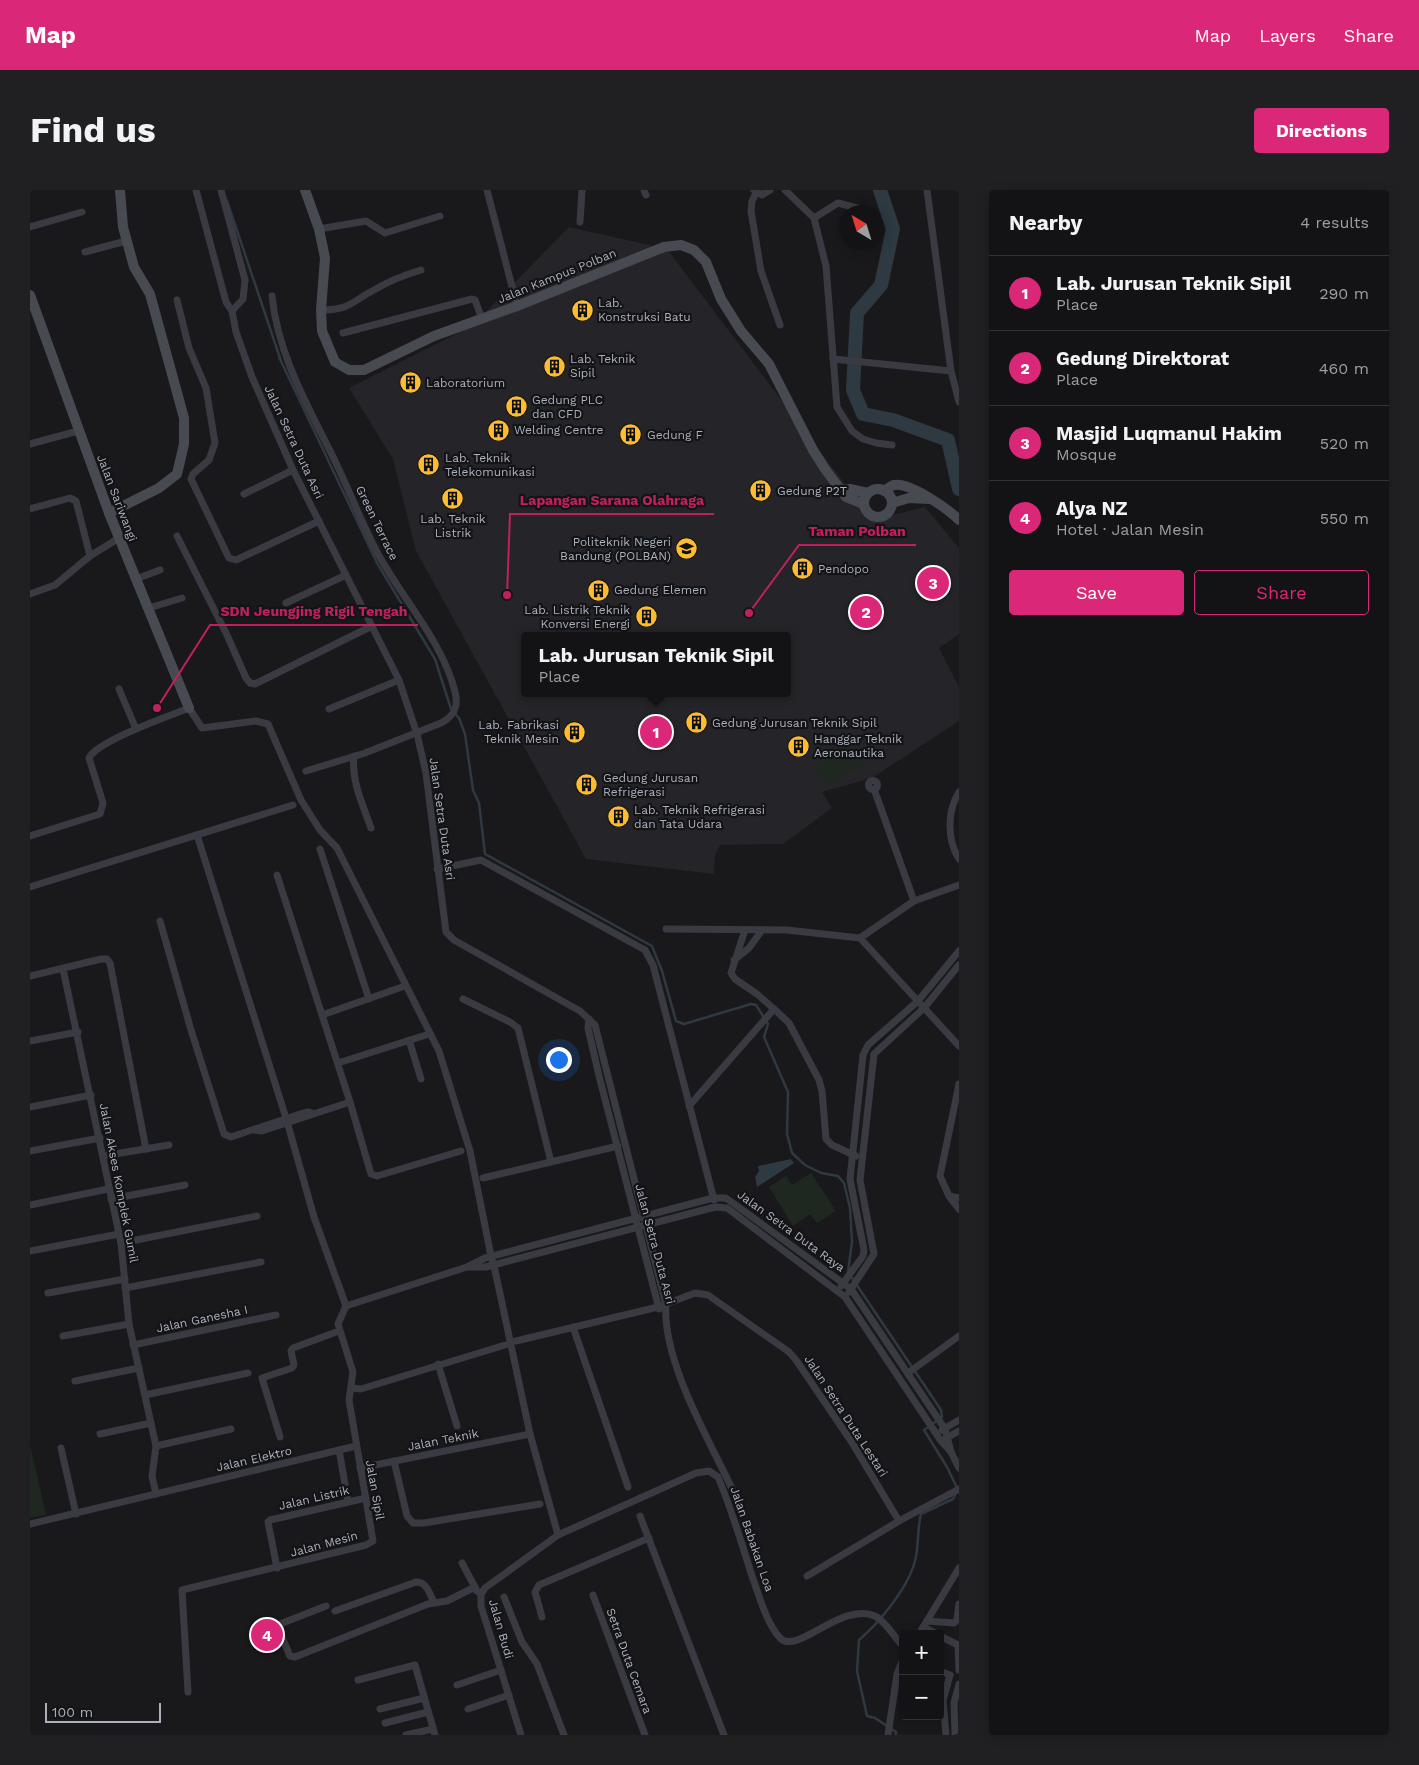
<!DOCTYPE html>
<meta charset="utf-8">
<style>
:root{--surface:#131315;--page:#202022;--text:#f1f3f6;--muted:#9d9ea0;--line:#323234;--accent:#db2777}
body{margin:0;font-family:"Work Sans",sans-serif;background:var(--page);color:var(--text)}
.controls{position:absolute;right:15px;bottom:15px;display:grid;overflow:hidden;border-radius:5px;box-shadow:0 2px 12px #0003}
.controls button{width:45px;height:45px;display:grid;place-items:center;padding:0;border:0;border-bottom:1px solid var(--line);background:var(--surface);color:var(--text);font:25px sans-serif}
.compass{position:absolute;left:809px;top:15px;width:45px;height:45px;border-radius:50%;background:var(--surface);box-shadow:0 2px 12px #0003;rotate:322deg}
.scale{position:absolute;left:15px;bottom:12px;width:116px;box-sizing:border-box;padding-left:5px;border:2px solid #abb0bd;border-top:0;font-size:14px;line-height:18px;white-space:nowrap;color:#abb0bd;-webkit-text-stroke:4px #141417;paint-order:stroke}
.you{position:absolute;left:528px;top:869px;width:18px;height:18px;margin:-12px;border:4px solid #fff;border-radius:50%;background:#1a73e8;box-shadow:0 0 0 8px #1a73e833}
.badge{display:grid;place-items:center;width:32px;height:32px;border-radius:50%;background:var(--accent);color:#fff;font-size:16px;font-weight:700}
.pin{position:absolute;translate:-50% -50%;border:2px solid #fff;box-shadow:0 1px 5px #0006}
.popup{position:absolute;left:491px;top:442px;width:270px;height:65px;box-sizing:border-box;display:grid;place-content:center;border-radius:5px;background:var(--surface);filter:drop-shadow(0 1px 4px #0005);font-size:16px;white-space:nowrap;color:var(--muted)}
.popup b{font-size:19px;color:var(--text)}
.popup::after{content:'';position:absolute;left:50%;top:100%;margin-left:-10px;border:10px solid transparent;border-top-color:var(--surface)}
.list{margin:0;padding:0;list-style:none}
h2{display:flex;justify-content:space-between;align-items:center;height:65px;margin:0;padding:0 20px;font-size:21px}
h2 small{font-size:16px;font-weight:400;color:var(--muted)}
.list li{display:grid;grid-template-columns:32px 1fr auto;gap:15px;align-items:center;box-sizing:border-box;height:75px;padding:0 20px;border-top:1px solid var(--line)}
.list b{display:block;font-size:19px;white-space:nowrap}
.list p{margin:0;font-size:16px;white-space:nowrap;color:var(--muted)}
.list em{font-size:16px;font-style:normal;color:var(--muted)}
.actions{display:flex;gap:10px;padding:15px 20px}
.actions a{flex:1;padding:11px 0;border:1px solid var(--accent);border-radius:5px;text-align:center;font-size:18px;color:var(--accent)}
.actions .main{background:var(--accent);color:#fff}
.map{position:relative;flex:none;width:929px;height:1545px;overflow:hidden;border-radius:5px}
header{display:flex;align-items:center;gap:30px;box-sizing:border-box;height:70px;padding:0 25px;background:var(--accent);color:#fff}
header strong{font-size:24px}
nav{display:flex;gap:28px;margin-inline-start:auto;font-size:18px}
.intro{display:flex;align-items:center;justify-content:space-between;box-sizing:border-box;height:120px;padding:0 30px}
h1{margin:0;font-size:35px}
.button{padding:12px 22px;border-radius:5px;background:var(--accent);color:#fff;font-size:18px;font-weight:700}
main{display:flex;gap:30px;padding:0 30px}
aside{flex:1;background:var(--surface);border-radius:5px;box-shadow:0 2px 12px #0003}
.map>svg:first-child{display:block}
</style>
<header>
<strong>Map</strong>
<nav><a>Map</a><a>Layers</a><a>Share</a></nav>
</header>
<div class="intro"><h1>Find us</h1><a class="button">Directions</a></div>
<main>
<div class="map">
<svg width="929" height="1545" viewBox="0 0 929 1545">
<rect width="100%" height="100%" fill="#19191c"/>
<path fill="#252529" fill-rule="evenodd" d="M539 37 637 59 842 330 895 317 929 358V444L909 458 929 497V531L842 588 792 602 802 618 753 654 690 655 685 665 684 684 556 669 386 361 363 269 319 198 442 136ZM495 446H757V503H495Z"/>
<g fill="#1f2820">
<path d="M816 551 834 574 797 596 785 579Z"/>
<path d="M781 983 806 1021 787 1033 780 1024 763 1036 739 997 756 986 762 995Z"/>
<path d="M0 1255 16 1325 0 1328Z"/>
</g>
<path fill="#2e3942" d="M761 969 764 973 727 997 725 987 729 981 728 976Z"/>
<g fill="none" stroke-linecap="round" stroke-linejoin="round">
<g stroke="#2e3942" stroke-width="2.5">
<path d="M197 11 251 171 249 167 347 373 405 469 421 519 429 528 435 544 443 600 449 613 455 664 622 756 632 781 646 831 654 834 721 814 726 815 738 834 734 847 758 902 757 944 762 963 775 975 791 983 808 986 814 993 820 1018 822 1052 818 1082 911 1220 912 1227 894 1240 917 1277 927 1298"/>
<path d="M866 1545V1542L845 1528 837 1526 827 1481 829 1450C849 1433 878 1398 885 1371 889 1356 887 1339 891 1324L923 1309 926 1303"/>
</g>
<path stroke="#2e3942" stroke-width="14" d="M850 0 863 39 851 95 827 123 823 200 833 224 863 230 918 250 929 299"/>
<g stroke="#3a3b42" stroke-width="7">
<path d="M166 0 196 112 202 121 206 142 222 187 263 280 369 490 387 544 396 583 416 742 424 750 550 821 565 835 636 1115C632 1172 681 1253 705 1305"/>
<path d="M191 0 215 90 213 109 202 121"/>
<path d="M457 0 487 116"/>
<path d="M614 0 616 5"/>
<path d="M724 0 732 5 740 0"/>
<path d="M755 0 784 28 796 76 807 217 822 241 833 249 846 253 862 255"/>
<path d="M897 0 921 181 929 212"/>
<path d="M726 3 722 11 721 21 731 81 750 135"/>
<path d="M784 28 808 13 827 18"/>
<path d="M550 32 552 0"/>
<path d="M0 37 52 22"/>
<path d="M289 39 336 31 355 43 410 26"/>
<path d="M55 62 96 51"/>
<path d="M242 106C248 166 279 218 305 271 320 302 332 334 348 364 372 408 414 454 425 502 429 517 424 526 411 533L335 563 276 581"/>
<path d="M147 110 159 158 176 198 185 253 179 270 163 284 161 289 199 368 206 370 289 331"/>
<path d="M291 120C320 120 321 112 344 100 359 91 374 85 391 80"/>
<path d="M313 143 442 109 445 110 452 129"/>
<path d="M803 169 921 181"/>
<path d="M0 254 48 241"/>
<path d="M214 304 263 280"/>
<path d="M0 319 40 308 46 311 60 366"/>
<path d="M147 346 197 445 216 488 220 493 225 494 342 436"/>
<path d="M106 389 130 380"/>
<path d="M0 404 25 395 60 366 89 348"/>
<path d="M256 413 316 385"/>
<path d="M119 418 152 408"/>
<path d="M89 499 106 539"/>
<path d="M299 519 369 490"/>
<path d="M324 566C321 591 333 615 341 638"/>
<circle cx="843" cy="595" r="4.5"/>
<path d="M844 599 884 711"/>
<path d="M929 602C917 621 917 650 929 669"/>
<path d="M167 645 256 928 284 1027 316 1116"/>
<path d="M0 646 70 624 73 613 59 568C67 551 139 526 159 518L172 538 226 531 238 534 271 610 290 640 307 658 409 861 440 961 460 1061"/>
<path d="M290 659 339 809"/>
<path d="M407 679 451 670 615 760 623 775 684 1010"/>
<path d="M247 685 320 912 341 984 347 986 431 961"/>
<path d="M0 697 263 615"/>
<path d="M130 731 161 840 194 944 201 947 270 924 277 922 282 923"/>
<path d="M636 739 757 740 830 748 884 711 929 695"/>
<path d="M830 748 929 856"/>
<path d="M704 770 719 758 732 740"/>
<path d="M33 779 91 1053 99 1134 126 1256 122 1286 126 1304"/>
<path d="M0 786 71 769H77L80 773 116 959"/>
<path d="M433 809 480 832 488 838 521 972"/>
<path d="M744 819 759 833 789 890 792 901 796 949 802 955 826 966"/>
<path d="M292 825 372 797"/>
<path d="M559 829 558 838 569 886 629 1119"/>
<path d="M379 850 391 889"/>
<path d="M0 851 48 842"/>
<path d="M308 873 396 845"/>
<path d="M929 894 910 986 919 1006 929 1008"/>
<path d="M659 916 744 819 727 804 705 789 701 783 715 740"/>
<path d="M0 917 61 905"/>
<path d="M225 940 232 941 320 912"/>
<path d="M0 961 70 948"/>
<path d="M73 966 139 955"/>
<path d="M453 988 588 956"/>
<path d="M919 1006 929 1019"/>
<path d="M81 1009 155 995"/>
<path d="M0 1015 78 999"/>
<path d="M91 1053 227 1026"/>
<path d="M0 1061 89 1044"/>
<path d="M439 1077H456L685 1017 697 1018 815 1107 911 1251 921 1262"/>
<path d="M466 1085 500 1244 528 1345"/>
<path d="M811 1096 833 1066 834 1060 820 989 833 865 838 855 888 811 929 761"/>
<path d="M95 1098 231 1072"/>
<path d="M819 1102 844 1064 830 990 844 864 894 818 929 775"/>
<path d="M18 1103 95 1089"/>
<path d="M316 1116 437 1077 455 1068 683 1008H696L821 1099 915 1239 921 1262 929 1278"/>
<path d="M543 1137 598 1297"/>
<path d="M33 1146 99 1134"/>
<path d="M486 1151 628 1117 665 1103 678 1105 759 1162 766 1170 821 1251 869 1331"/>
<path d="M103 1155 246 1125"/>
<path d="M408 1174 427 1236"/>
<path d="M878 1183 929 1146"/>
<path d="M45 1191 109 1178"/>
<path d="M321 1198 331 1199 475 1155"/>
<path d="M115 1205 218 1183"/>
<path d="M912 1240 929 1230"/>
<path d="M70 1244 121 1233"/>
<path d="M250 1247 232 1188 262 1178 264 1175 261 1161 263 1158 309 1141"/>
<path d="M916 1248 929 1241"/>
<path d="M126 1256 201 1239"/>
<path d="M31 1258 46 1324"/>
<path d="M309 1260 318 1311"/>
<path d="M364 1271 377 1326 383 1333H394L510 1314"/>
<path d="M330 1278 500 1244"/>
<path d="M610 1326 694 1545"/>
<path d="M0 1334 326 1256"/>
<path d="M432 1373 446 1399"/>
<path d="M247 1378 238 1332 240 1330 336 1308"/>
<path d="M777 1386 869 1331 929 1299"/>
<path d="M563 1405 615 1545"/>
<path d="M474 1407 492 1452 507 1474 534 1545"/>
<path d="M296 1416 250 1434 248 1438 260 1466 265 1467 398 1414 417 1411 443 1398 451 1404"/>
<path d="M305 1421 386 1392C397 1392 399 1403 404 1412"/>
<path d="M512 1427 505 1402 509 1395 619 1348"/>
<path d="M897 1431 924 1433 927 1430 929 1414"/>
<path d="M893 1437 907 1444"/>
<path d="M889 1444 929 1378"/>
<path d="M910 1446 928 1455 929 1480"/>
<path d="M910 1481 920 1485"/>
<path d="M328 1490 385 1475 405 1545"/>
<path d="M427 1495 471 1480"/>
<path d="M158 1502 152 1400 336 1355 343 1351 319 1210 323 1182 308 1134 316 1116"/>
<path d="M350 1519 394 1508"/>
<path d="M438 1519 479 1505"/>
<path d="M355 1533 398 1522"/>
<path d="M376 1545 403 1539"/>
<path d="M491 1545 451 1416V1404L455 1398 528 1345 666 1283 679 1281 688 1287C702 1320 712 1355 723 1389 730 1408 736 1432 750 1448 767 1466 811 1411 845 1426 855 1431 864 1446 871 1454"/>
<path d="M858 1545 867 1484 873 1469"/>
<path d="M916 1545 913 1510 920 1485"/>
<path d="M925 1545 924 1513 929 1494"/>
</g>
<g stroke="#484a52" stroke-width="10">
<path d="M275 0 289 39 295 68 291 120 292 141 305 172 319 180H334L404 146 487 116 634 57 651 55 664 60 676 72 691 109 711 141 739 174 783 260 795 279 816 307 834 314"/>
<path d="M0 105 79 323 159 518"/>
<circle cx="848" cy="313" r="14"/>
<path d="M809 300 820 299 838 303"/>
<path d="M854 301C857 299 861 296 864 295 880 292 918 319 929 330"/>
<path d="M862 313 879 308 899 309"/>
<path d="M79 323 129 298 147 284 154 254V228L120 104 104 77 93 37 90 0"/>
</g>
<path stroke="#3a3b42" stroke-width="7" d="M460 1061 466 1085"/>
</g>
<defs>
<symbol id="building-disc" viewBox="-11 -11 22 22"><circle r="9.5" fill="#ffbc2e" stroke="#141417"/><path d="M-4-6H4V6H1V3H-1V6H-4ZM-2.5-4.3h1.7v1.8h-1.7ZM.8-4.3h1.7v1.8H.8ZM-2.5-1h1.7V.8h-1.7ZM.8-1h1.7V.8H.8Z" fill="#111"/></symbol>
<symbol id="university-disc" viewBox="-11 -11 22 22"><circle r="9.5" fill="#ffbc2e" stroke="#141417"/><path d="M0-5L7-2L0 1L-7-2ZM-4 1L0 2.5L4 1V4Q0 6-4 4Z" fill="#111"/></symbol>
</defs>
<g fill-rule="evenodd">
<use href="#building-disc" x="540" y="108" width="25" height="25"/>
<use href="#building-disc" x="512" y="164" width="25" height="25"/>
<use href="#building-disc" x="368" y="180" width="25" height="25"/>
<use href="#building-disc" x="474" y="204" width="25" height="25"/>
<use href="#building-disc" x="456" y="228" width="25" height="25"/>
<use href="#building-disc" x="588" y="232" width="25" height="25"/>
<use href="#building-disc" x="386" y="262" width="25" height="25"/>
<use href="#building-disc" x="718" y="288" width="25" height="25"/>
<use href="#building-disc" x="410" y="296" width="25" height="25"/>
<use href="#university-disc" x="644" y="346" width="25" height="25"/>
<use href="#building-disc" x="760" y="366" width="25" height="25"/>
<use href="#building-disc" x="556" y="388" width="25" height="25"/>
<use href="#building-disc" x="604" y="414" width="25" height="25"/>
<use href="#building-disc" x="654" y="520" width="25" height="25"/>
<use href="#building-disc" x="532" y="530" width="25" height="25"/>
<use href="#building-disc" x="756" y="544" width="25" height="25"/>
<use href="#building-disc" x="544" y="582" width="25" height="25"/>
<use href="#building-disc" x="576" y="614" width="25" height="25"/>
</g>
<g text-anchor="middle" stroke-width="4.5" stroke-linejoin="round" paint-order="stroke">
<g font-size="12" fill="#abb0bd" stroke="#141417">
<text transform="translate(527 86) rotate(-22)" y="4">Jalan Kampus Polban</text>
<text transform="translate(264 252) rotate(65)" y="4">Jalan Setra Duta Asri</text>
<text transform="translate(87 308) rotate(69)" y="4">Jalan Sariwangi</text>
<text transform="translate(347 333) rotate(64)" y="4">Green Terrace</text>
<text transform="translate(412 629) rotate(82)" y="4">Jalan Setra Duta Asri</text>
<text transform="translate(89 993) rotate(79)" y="4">Jalan Akses Komplek Gumil</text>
<text transform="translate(761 1041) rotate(36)" y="4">Jalan Setra Duta Raya</text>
<text transform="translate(625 1054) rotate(75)" y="4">Jalan Setra Duta Asri</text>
<text transform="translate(172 1129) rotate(-12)" y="4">Jalan Ganesha I</text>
<text transform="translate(816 1226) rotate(57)" y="4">Jalan Setra Duta Lestari</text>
<text transform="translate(413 1250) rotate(-11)" y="4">Jalan Teknik</text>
<text transform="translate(224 1269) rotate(-13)" y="4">Jalan Elektro</text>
<text transform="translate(345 1300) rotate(80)" y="4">Jalan Sipil</text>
<text transform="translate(284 1308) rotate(-13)" y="4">Jalan Listrik</text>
<text transform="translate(722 1349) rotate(71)" y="4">Jalan Babakan Loa</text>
<text transform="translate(294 1354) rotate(-15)" y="4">Jalan Mesin</text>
<text transform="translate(471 1439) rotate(74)" y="4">Jalan Budi</text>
<text transform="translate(599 1471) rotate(70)" y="4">Setra Duta Cemara</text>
</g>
<g font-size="12" fill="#abb0bd" stroke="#141417" text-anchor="start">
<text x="568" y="117">Lab.<tspan x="568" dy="14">Konstruksi Batu</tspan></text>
<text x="540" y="173">Lab. Teknik<tspan x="540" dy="14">Sipil</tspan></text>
<text x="396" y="197">Laboratorium</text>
<text x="502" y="214">Gedung PLC<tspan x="502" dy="14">dan CFD</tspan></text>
<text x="484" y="244">Welding Centre</text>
<text x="617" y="249">Gedung F</text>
<text x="415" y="272">Lab. Teknik<tspan x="415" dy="14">Telekomunikasi</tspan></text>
<text x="747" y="305">Gedung P2T</text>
<text x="423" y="333" text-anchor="middle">Lab. Teknik<tspan x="423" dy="14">Listrik</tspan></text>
<text x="641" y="356" text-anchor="end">Politeknik Negeri<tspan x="641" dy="14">Bandung (POLBAN)</tspan></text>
<text x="788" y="383">Pendopo</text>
<text x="584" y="404">Gedung Elemen</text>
<text x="600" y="424" text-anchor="end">Lab. Listrik Teknik<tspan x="600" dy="14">Konversi Energi</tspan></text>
<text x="682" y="537">Gedung Jurusan Teknik Sipil</text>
<text x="529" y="539" text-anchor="end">Lab. Fabrikasi<tspan x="529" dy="14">Teknik Mesin</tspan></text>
<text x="784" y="553">Hanggar Teknik<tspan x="784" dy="14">Aeronautika</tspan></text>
<text x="573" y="592">Gedung Jurusan<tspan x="573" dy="14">Refrigerasi</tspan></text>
<text x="604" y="624">Lab. Teknik Refrigerasi<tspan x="604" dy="14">dan Tata Udara</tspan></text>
</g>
</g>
<path fill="none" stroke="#c12060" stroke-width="2" d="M477 405L480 324H684M719 423L769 355H886M127 518L180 435H388"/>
<g fill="#c12060" stroke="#141417" stroke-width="2">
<circle cx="477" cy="405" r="5"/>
<circle cx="719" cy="423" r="5"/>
<circle cx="127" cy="518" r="5"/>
</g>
<g font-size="14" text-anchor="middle" font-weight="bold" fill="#c12060" stroke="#141417" stroke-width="4.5" stroke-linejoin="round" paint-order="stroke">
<text x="582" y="315">Lapangan Sarana Olahraga</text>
<text x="827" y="346">Taman Polban</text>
<text x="284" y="426">SDN Jeungjing Rigil Tengah</text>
</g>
</svg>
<div class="controls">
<button>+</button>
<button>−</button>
</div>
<svg class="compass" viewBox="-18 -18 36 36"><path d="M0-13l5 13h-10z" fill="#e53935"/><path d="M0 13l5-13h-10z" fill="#9d9ea0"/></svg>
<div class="scale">100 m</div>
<div class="you"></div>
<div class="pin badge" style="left:626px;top:542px">1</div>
<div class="popup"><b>Lab. Jurusan Teknik Sipil</b>Place</div>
<div class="pin badge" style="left:836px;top:422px">2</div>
<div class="pin badge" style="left:903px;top:393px">3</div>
<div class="pin badge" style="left:237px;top:1445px">4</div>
</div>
<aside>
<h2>Nearby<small>4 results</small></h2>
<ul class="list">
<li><span class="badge">1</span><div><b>Lab. Jurusan Teknik Sipil</b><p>Place</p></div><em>290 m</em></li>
<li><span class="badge">2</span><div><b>Gedung Direktorat</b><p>Place</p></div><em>460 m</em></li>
<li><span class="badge">3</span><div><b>Masjid Luqmanul Hakim</b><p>Mosque</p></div><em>520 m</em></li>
<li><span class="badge">4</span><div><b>Alya NZ</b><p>Hotel · Jalan Mesin</p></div><em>550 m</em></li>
</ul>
<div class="actions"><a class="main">Save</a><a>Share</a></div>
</aside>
</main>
